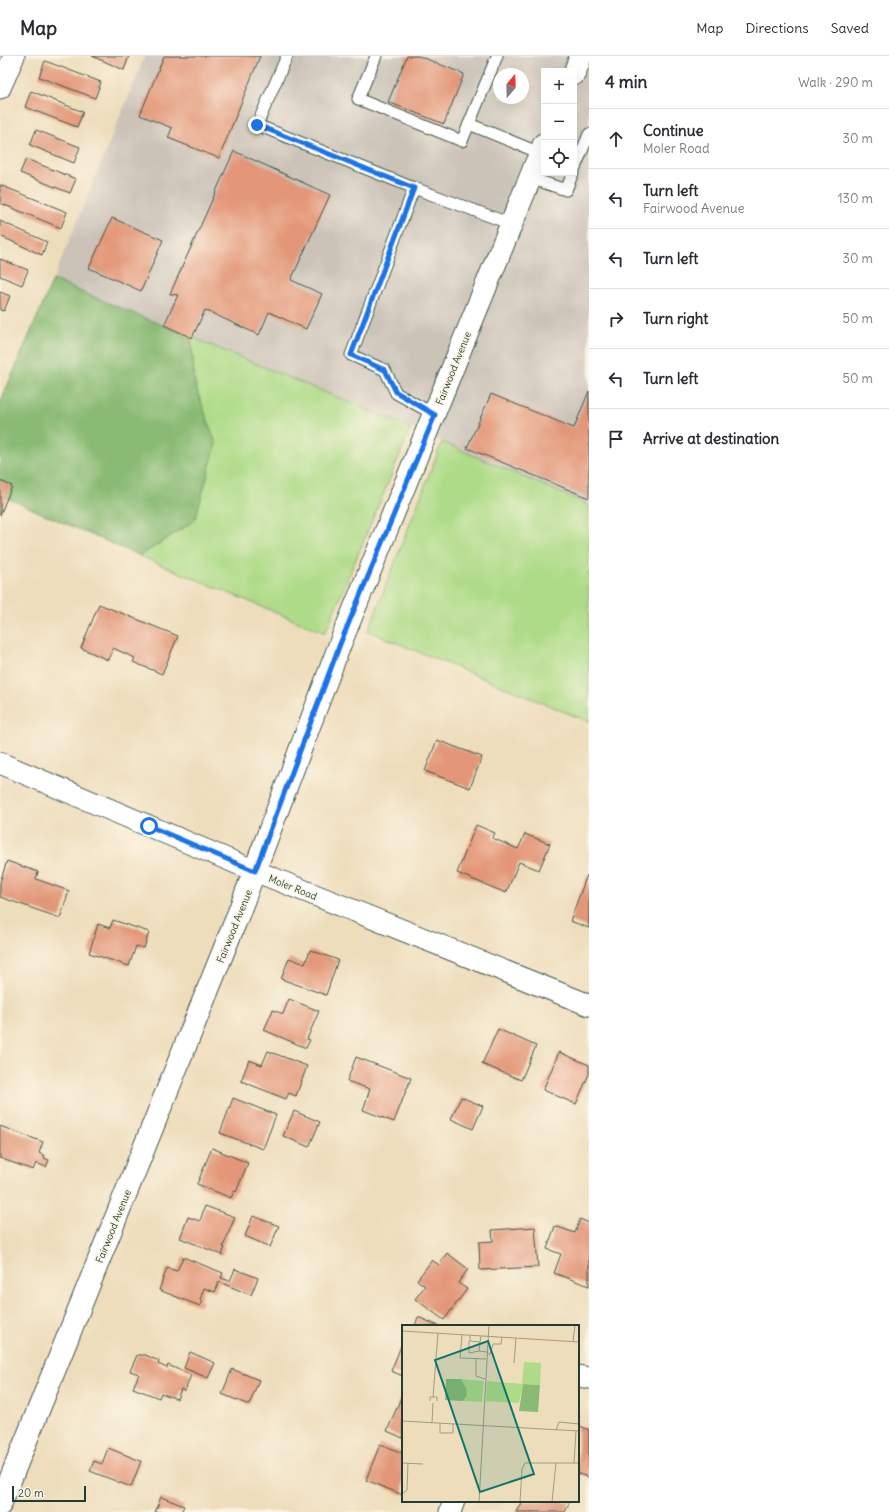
<!DOCTYPE html>
<meta charset="utf-8">
<style>
:root{--surface:#fff;--page:#f7f7f7;--text:#2b2b33;--muted:#7c7c81;--line:#e1e1e2}
body{margin:0;font-family:Delius,sans-serif;background:var(--page);color:var(--text)}
.controls{position:absolute;right:12px;top:12px;display:grid;overflow:hidden;border-radius:0px;box-shadow:0 4px 16px #0002}
.controls button{width:36px;height:36px;display:grid;place-items:center;padding:0;border:0;border-bottom:1px solid var(--line);background:var(--surface);color:var(--text);font:20px sans-serif}
.compass{position:absolute;left:493px;top:12px;width:36px;height:36px;border-radius:50%;background:var(--surface);box-shadow:0 4px 16px #0002;rotate:19deg}
.scale{position:absolute;left:12px;bottom:10px;width:74px;box-sizing:border-box;padding-left:4px;border:2px solid #1f3d34;border-top:0;font-size:11px;line-height:14px;white-space:nowrap;color:#1f3d34;-webkit-text-stroke:3px #fcf5e5;paint-order:stroke}
.stop{position:absolute;width:12px;height:12px;margin:-9px;border:3px solid #1a73e8;border-radius:50%;background:#fff}
.stop.end{background:#1a73e8;border-color:#fff;box-shadow:0 1px 4px #0008}
.list{margin:0;padding:0;list-style:none}
h2{display:flex;justify-content:space-between;align-items:center;height:52px;margin:0;padding:0 16px;font-size:17px}
h2 small{font-size:13px;font-weight:400;color:var(--muted)}
.list li{display:grid;grid-template-columns:26px 1fr auto;gap:12px;align-items:center;box-sizing:border-box;height:60px;padding:0 16px;border-top:1px solid var(--line)}
.list b{display:block;font-size:15px;white-space:nowrap}
.list p{margin:0;font-size:13px;white-space:nowrap;color:var(--muted)}
.list em{font-size:13px;font-style:normal;color:var(--muted)}
.icon{flex:none;width:22px;height:22px;fill:none;stroke:currentColor;stroke-width:2;stroke-linecap:round;stroke-linejoin:round}
.map{position:relative;flex:none;width:589px;height:1456px;overflow:hidden}
header{display:flex;align-items:center;gap:24px;box-sizing:border-box;height:56px;padding:0 20px;background:var(--surface);border-bottom:1px solid var(--line)}
header strong{font-size:19px}
nav{display:flex;gap:22px;margin-inline-start:auto;font-size:14px}
main{display:flex}
aside{flex:1;background:var(--surface)}
.map>svg:first-child{display:block}
</style>
<header>
<strong>Map</strong>
<nav><a>Map</a><a>Directions</a><a>Saved</a></nav>
</header>
<main>
<div class="map">
<svg width="589" height="1456" viewBox="0 0 589 1456">
<rect width="100%" height="100%" fill="#fcf5e5"/>
<filter id="ink" filterUnits="userSpaceOnUse"><feTurbulence type="fractalNoise" baseFrequency=".025" numOctaves="2"/><feDisplacementMap in="SourceGraphic" scale="8" xChannelSelector="R" yChannelSelector="G"/><feConvolveMatrix kernelMatrix="1 2 1 2 8 2 1 2 1" color-interpolation-filters="sRGB"/></filter>
<filter id="wash" filterUnits="userSpaceOnUse"><feTurbulence type="fractalNoise" baseFrequency=".012" numOctaves="4" result="noise"/><feDisplacementMap in="SourceGraphic" scale="16" xChannelSelector="R" yChannelSelector="G"/><feGaussianBlur stdDeviation="0.9" result="paint"/><feColorMatrix in="noise" values="0 0 0 0 0 0 0 0 0 0 0 0 0 0 0 0 0 1.4 0 .05"/><feComposite in="paint" operator="in"/></filter>
<g filter="url(#wash)">
<rect width="100%" height="100%" fill="#edb"/>
<path fill="#cbc3b8" fill-rule="evenodd" d="M145 0H589V449L411 372 53 224ZM544 15H574V117H544ZM499 18H523V42H499Z"/>
<g fill="#aedb87" stroke="#668c5e">
<path d="M191 281 411 372 325 577 140 500 195 464 216 388 195 329Z"/>
<path d="M442 386 589 449V666L368 575Z"/>
</g>
<path fill="#8abb74" stroke="#547c54" d="M53 224 191 281 195 329 216 388 195 464 140 500 0 439V347Z"/>
<g id="blocks">
<g fill="#e39778">
<path d="M92 0H129L124 14Z"/>
<path d="M164 0H260L219 102 168 82 172 72 140 59Z"/>
<path d="M407 0H419L464 18 444 68 388 46Z"/>
<path d="M45 5 101 26 95 42 39 21Z"/>
<path d="M31 35 83 56 77 71 25 51Z"/>
<path d="M36 74 80 91 74 107 30 89Z"/>
<path d="M234 95 330 139 291 224 322 238 306 273 269 256 259 279 205 254 192 282 164 269 178 239 170 238Z"/>
<path d="M26 103 76 123 70 137 20 117Z"/>
<path d="M0 129 67 156 61 172 0 147Z"/>
<path d="M112 162 163 184 141 235 89 212Z"/>
<path d="M0 165 47 186 42 199 0 180Z"/>
<path d="M0 203 28 214 22 229 0 220Z"/>
<path d="M0 236 10 240 4 255 0 254Z"/>
<path d="M589 335V442L467 392 491 338 574 372Z"/>
<path d="M0 425 12 430 0 459Z"/>
<path d="M99 548 178 580 162 618 133 606 135 602 113 592 108 604 81 592Z"/>
<path d="M437 684 482 701 470 732 425 715Z"/>
<path d="M476 769 495 777 492 782 518 793 525 778 550 788 539 814 519 806 506 837 457 817Z"/>
<path d="M7 805 38 816 36 823 69 835 60 862 0 841V826Z"/>
<path d="M587 819H589V872L570 865Z"/>
<path d="M113 864 149 876 144 892 136 890 129 910 89 897 98 868 110 872Z"/>
<path d="M310 894 338 904 326 939 281 923 289 902 305 908Z"/>
<path d="M289 943 319 955 307 983 310 984 306 992 264 974 273 954 283 958Z"/>
<path d="M498 973 536 990 521 1024 482 1008Z"/>
<path d="M268 995 307 1010 296 1040 289 1037 286 1043 241 1025 249 1004 262 1009Z"/>
<path d="M559 996 589 1009V1018L576 1048 543 1034Z"/>
<path d="M356 1001 411 1022 394 1066 363 1054 370 1033 347 1025Z"/>
<path d="M461 1041 483 1050 473 1073 451 1063Z"/>
<path d="M233 1042 276 1059 263 1093 220 1077Z"/>
<path d="M294 1055 320 1066 309 1091 283 1080Z"/>
<path d="M0 1070 43 1086 39 1097 45 1100 44 1102 49 1104 46 1111 36 1107 33 1114 0 1102Z"/>
<path d="M212 1092 248 1107 236 1136 234 1135 231 1142 197 1128Z"/>
<path d="M205 1150 235 1161 223 1191H225L222 1199 180 1182 188 1161 200 1165Z"/>
<path d="M253 1160 279 1170 270 1191 245 1180Z"/>
<path d="M580 1163 589 1167V1230L554 1217 561 1198 547 1193 555 1170 575 1177Z"/>
<path d="M535 1171 538 1211 480 1214 479 1186 493 1185 492 1174Z"/>
<path d="M447 1197 468 1213 458 1227 467 1233 444 1264 415 1243 425 1230 417 1224 432 1204 439 1209Z"/>
<path d="M183 1201 223 1217 221 1222 230 1225 235 1213 258 1222 251 1239 219 1226 215 1236 204 1232 200 1244 203 1245 200 1250 159 1234 167 1212 177 1215Z"/>
<path d="M418 1261 439 1270H415Z"/>
<path d="M403 1285V1320L391 1315Z"/>
<path d="M190 1296 215 1307 208 1322 184 1312Z"/>
<path d="M137 1299H145L159 1305 158 1308 167 1312 168 1309 191 1319 185 1335 181 1333 177 1343 161 1337 159 1342 133 1332 139 1318 130 1315Z"/>
<path d="M232 1313 259 1324 249 1349 222 1338Z"/>
<path d="M403 1337V1382L387 1375Z"/>
<path d="M578 1369 589 1374V1421L578 1418Z"/>
<path d="M380 1388 403 1397V1439L366 1424Z"/>
<path d="M108 1392 141 1405 131 1431 90 1415 94 1405 102 1408Z"/>
<path d="M161 1441 184 1450 181 1456H155Z"/>
<path d="M522 1445H570L565 1456H516Z"/>
</g>
</g>
</g>
<g filter="url(#ink)">
<use href="#blocks" fill-opacity="0" stroke="#3e5548" stroke-width="1"/>
<g fill="none" stroke-linecap="round" stroke-linejoin="round">
<defs>
<g id="service">
<path d="M287 0 257 69 414 132 511 168"/>
<path d="M376 0 358 43 462 85 469 68"/>
<path d="M497 0 469 68 540 97"/>
<path d="M574 114 589 78"/>
<path d="M530 122 566 134 573 117"/>
<path d="M414 132 351 299 385 314 396 337 435 359"/>
</g>
<g id="minor">
<path d="M0 32 14 0"/>
<path d="M0 707 255 815 589 949"/>
<path d="M578 1320 589 1322"/>
<path d="M450 1456 454 1445"/>
</g>
<g id="tertiary">
<path d="M574 18 581 0"/>
<path d="M0 1449 236 864 340 588 544 88"/>
</g>
</defs>
<use href="#service" stroke="#3e5548" stroke-width="13"/>
<use href="#minor" stroke="#3e5548" stroke-width="23"/>
<use href="#tertiary" stroke="#3e5548" stroke-width="24"/>
<use href="#service" stroke="#fff" stroke-width="11"/>
<use href="#minor" stroke="#fff" stroke-width="21"/>
<use href="#tertiary" stroke="#fff" stroke-width="22"/>
</g>
</g>
<g fill="none" stroke-linecap="round" stroke-linejoin="round" filter="url(#ink)">
<path stroke="#1a73e8" stroke-width="5" d="M149 770 255 815 340 588 435 359 396 336 385 314 351 299 414 132 257 69"/>
</g>
<g text-anchor="middle" stroke-width="3.5" stroke-linejoin="round" paint-order="stroke">
<g font-size="10" fill="#1f3d34" stroke="#fcf5e5">
<text transform="translate(453 312) rotate(-68)" y="4">Fairwood Avenue</text>
<text transform="translate(293 831) rotate(22)" y="4">Moler Road</text>
<text transform="translate(234 870) rotate(-68)" y="4">Fairwood Avenue</text>
<text transform="translate(113 1170) rotate(-68)" y="4">Fairwood Avenue</text>
</g>
</g>
<g transform="translate(402 1269)">
<rect width="177" height="177" fill="#edb"/>
<path d="M122 37 139 38 138 60 121 59 117 78 84 76 85 56 120 59ZM59 54 82 56 80 77 61 76 65 71Z" fill="#aedb87"/>
<path d="M44 54H59L64 63 65 71 61 76 43 75ZM121 59 138 60 136 87 117 86Z" fill="#8abb74"/>
<path fill="none" stroke="#9b9d85" stroke-width="1" d="M0 6 177 17M60 10 58 33 84 34M68 10V16L78 17 79 11M67 16V28L77 26M171 16 173 0M78 17 77 26 85 27M85 29H88L91 19H99L100 12M74 34V51L83 54M112 38 114 13M31 72 36 8M28 76V72H35V76M0 96 177 106M30 98 31 78M38 98V108H51V99M154 105 157 97 177 99M0 138 21 139M172 138 174 106M0 169 5 165 6 138M77 177 87 0M118 177 120 144 123 138H177M150 177 154 138"/>
<path fill="#0f766e" fill-opacity="0.15" stroke="#0f766e" stroke-width="2" d="M86 16 132 149 78 167 33 35Z"/>
<rect width="177" height="177" fill="none" stroke="#1f3d34" stroke-width="2"/>
</g>
</svg>
<div class="controls">
<button>+</button>
<button>−</button>
<button><svg class="icon" aria-label="locate" viewBox="0 0 24 24"><circle cx="12" cy="12" r="6"/><path d="M12 2v4M12 18v4M2 12h4M18 12h4"/></svg></button>
</div>
<svg class="compass" viewBox="-18 -18 36 36"><path d="M0-13l5 13h-10z" fill="#e53935"/><path d="M0 13l5-13h-10z" fill="#7c7c81"/></svg>
<div class="scale">20 m</div>
<div class="stop" style="left:149px;top:770px"></div>
<div class="stop end" style="left:257px;top:69px"></div>
</div>
<aside>
<h2>4 min<small>Walk · 290 m</small></h2>
<ul class="list">
<li><svg class="icon" aria-label="ahead" viewBox="0 0 24 24"><path d="M12 20V5M6 11l6-6 6 6"/></svg><div><b>Continue</b><p>Moler Road</p></div><em>30 m</em></li>
<li><svg class="icon" aria-label="left" viewBox="0 0 24 24"><path d="M17 20v-9H6M10 6l-5 5 5 5"/></svg><div><b>Turn left</b><p>Fairwood Avenue</p></div><em>130 m</em></li>
<li><svg class="icon" aria-label="left" viewBox="0 0 24 24"><path d="M17 20v-9H6M10 6l-5 5 5 5"/></svg><div><b>Turn left</b></div><em>30 m</em></li>
<li><svg class="icon" aria-label="right" viewBox="0 0 24 24"><path d="M7 20v-9h11M14 6l5 5-5 5"/></svg><div><b>Turn right</b></div><em>50 m</em></li>
<li><svg class="icon" aria-label="left" viewBox="0 0 24 24"><path d="M17 20v-9H6M10 6l-5 5 5 5"/></svg><div><b>Turn left</b></div><em>50 m</em></li>
<li><svg class="icon" aria-label="arrive" viewBox="0 0 24 24"><path d="M6 21V4h12l-3 4 3 4H6"/></svg><div><b>Arrive at destination</b></div></li>
</ul>
</aside>
</main>
